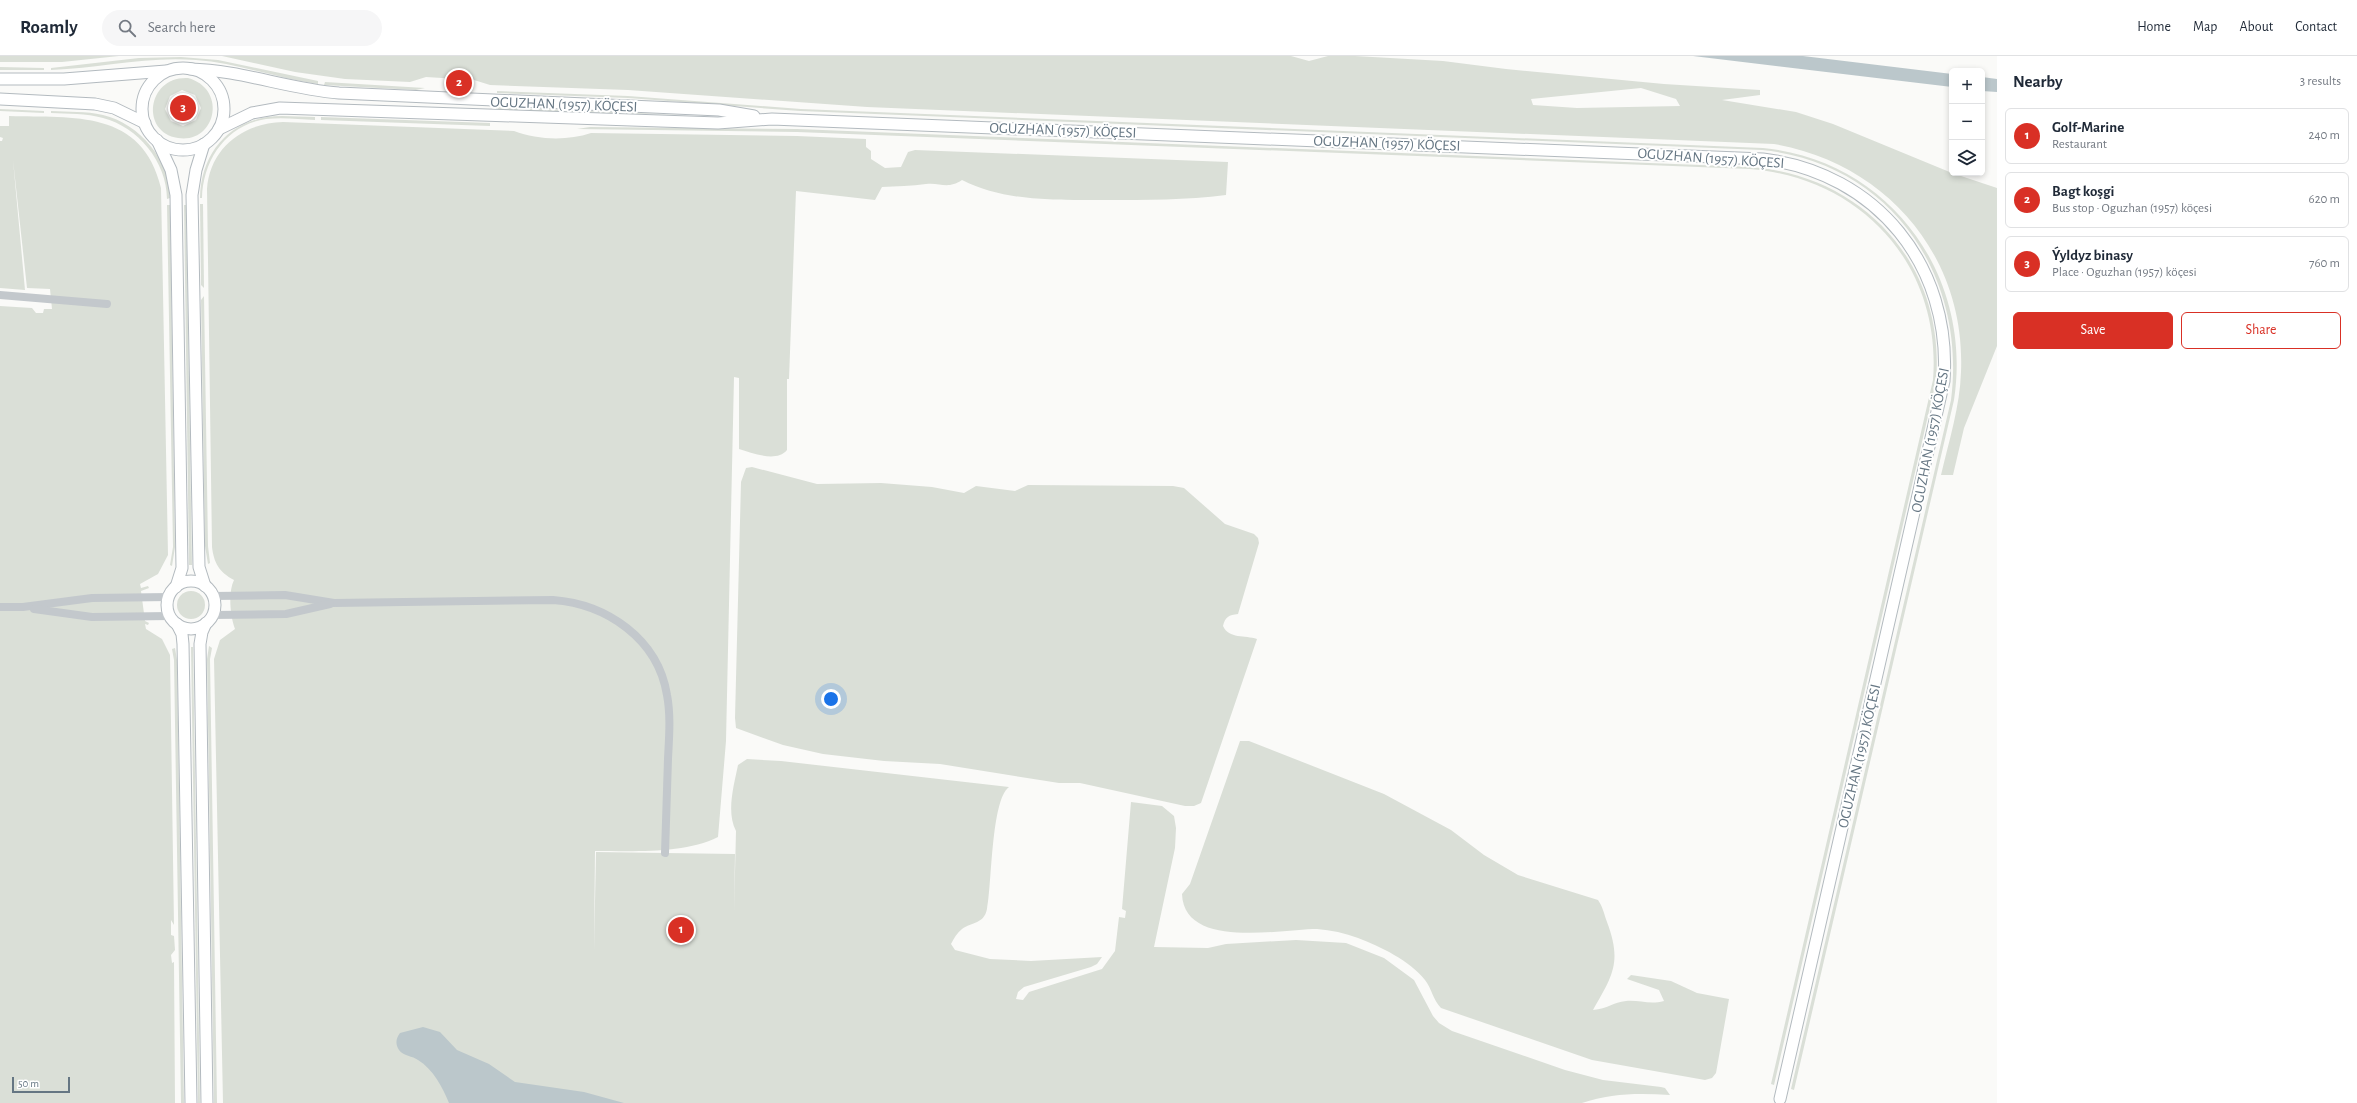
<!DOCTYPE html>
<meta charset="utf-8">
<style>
:root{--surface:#fff;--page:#f6f6f7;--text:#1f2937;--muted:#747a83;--line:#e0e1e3;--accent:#d93025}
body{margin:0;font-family:"Alegreya Sans",sans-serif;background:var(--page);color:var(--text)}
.controls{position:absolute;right:12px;top:12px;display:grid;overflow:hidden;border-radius:6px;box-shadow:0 2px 6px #0003}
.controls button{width:36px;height:36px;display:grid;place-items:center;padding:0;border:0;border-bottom:1px solid var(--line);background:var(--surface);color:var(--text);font:20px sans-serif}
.scale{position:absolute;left:12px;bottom:10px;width:58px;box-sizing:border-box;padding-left:4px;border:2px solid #657683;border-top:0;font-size:11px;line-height:14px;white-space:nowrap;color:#657683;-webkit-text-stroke:3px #fff;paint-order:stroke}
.you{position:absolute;left:831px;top:643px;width:14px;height:14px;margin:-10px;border:3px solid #fff;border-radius:50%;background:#1a73e8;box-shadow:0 0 0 6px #1a73e833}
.badge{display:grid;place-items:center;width:26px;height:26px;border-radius:50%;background:var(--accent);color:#fff;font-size:13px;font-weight:700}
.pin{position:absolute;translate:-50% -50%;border:2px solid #fff;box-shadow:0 1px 4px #0006}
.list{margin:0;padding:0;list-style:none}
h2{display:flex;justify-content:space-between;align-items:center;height:52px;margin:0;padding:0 16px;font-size:17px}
h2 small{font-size:13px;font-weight:400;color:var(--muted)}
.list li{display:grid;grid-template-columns:26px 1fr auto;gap:12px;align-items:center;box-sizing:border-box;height:56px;margin:0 8px 8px;padding:0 8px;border:1px solid var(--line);border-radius:6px}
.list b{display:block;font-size:15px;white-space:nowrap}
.list p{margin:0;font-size:13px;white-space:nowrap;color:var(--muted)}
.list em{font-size:13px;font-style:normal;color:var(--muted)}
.actions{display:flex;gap:8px;padding:12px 16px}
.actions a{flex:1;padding:9px 0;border:1px solid var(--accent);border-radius:6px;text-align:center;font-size:14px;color:var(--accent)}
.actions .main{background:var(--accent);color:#fff}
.icon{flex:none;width:22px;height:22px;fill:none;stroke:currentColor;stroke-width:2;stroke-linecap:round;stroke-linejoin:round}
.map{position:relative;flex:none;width:1997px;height:1047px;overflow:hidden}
header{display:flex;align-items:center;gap:24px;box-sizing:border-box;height:56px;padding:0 20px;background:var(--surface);border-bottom:1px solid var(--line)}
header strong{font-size:19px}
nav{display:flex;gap:22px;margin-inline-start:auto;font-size:14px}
.search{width:280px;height:36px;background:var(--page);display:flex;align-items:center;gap:10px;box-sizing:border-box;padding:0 14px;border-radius:22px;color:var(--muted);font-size:15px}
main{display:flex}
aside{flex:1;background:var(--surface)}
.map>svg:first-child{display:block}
</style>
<header>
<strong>Roamly</strong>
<div class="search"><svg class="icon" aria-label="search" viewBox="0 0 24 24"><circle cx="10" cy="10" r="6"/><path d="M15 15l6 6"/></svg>Search here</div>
<nav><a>Home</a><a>Map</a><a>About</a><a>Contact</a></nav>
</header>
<main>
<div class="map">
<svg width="1997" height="1047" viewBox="0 0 1997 1047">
<rect width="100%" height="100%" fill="#fafaf8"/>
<g fill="#dadfd7" fill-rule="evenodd">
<path d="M0 0H119L62 6H0Z"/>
<path d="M222 0H1291L1309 5 1328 0H1355L1443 5 1506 13 1664 28 1760 34V39L1722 44 1796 56 1833 68 1952 117 1997 132V290L1964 372 1953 419H1941C1949 385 1960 350 1961 316 1966 200 1886 107 1774 88L867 51 628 34 490 29 474 24 426 21 410 26 345 23 295 16ZM1641 32 1676 43 1680 50 1577 52 1533 49 1531 43Z"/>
<path d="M181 1 218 4 318 25V28C277 22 237 7 196 4 147 0 100 12 51 14V12L139 2Z"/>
<path d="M0 11 44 12V14H0Z"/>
<path d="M188 22C228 33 216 88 178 82 140 76 147 20 188 22ZM182 34 195 39 201 52 196 64 183 70 171 65 165 53 170 40Z"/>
<path d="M325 26 425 32 416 34 324 29Z"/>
<path d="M497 35 628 40 801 53 1763 92C1890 104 1973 220 1954 344L1794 1034 1791 1033 1951 344C1967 220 1891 107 1762 94L800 55 628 42 497 37Z"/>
<path d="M496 51 685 59 496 54Z"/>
<path d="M0 53 44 55V57L0 55Z"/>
<path d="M51 55C68 56 86 55 103 59 140 68 170 104 170 142L167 143C167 106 138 71 103 62 86 57 68 58 51 57Z"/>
<path d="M9 60C74 62 142 53 161 132L168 499 158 518 140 528 141 532 148 530 149 532 141 535 145 565 149 567 148 569 145 568 146 573 162 583 170 599 174 869 171 864V879L174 880 175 894 171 899 172 907 174 906 175 1047H0V250L32 252 36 257H43L44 253H52L50 233 27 232 13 104 25 234 0 232V85H2L3 82 0 81V70H9Z"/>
<path d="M282 60 315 61V64C299 63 281 61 266 63 226 69 203 104 202 142H200C201 93 234 60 282 60Z"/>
<path d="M321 61 490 67V70L321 64Z"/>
<path d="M283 66 514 75C538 84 567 85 591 77L797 80 866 83V91L871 95V103L885 112 901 111 908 96 915 94 1228 106 1226 139C1186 144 1146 144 1105 144 1056 144 1006 146 962 124 947 134 940 126 926 128 912 130 896 130 882 131L875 144 796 135 789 323H787V394C776 407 753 397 739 393V322L734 321 726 685 718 781C685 798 633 795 595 795L594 895 596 796 735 798 734 857 736 775C726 756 734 729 738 709L747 703 781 705 1009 731C991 744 992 829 987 853 984 868 972 866 962 873 957 877 954 882 951 888L955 894 990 903 1031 905 1102 901 1097 908 1091 911 1024 931 1018 936 1016 943 1023 944 1029 936 1102 913 1115 895 1119 861 1125 862 1126 855 1122 853 1131 746 1162 750 1174 760 1176 772 1175 792 1154 891 1208 892 1226 888 1296 884 1346 887 1384 902 1414 924 1433 960 1439 967 1452 975 1565 1014 1603 1024 1661 1031 1665 1032 1670 1039C1639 1037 1611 1037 1582 1047H223L214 603 220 584 235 573C230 560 228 536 234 524 219 516 214 507 212 491L207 133C210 92 243 67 283 66Z"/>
<path d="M590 71 797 73 1750 111C1863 119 1946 209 1936 325L1774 1029 1771 1028 1933 324C1942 210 1862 122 1750 113L797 76 577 73Z"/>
<path d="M200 148H203L204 232 201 229Z"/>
<path d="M167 149H170L175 491 172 510 170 509 173 491Z"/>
<path d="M184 149H186L192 509H189Z"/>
<path d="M204 240 208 490 210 507 208 508 205 490 201 244Z"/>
<path d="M752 411 817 428 881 427 932 431 964 437 976 430 1015 435 1028 429 1173 430 1184 432 1225 468 1254 478 1258 482 1259 487 1238 558C1229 559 1225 561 1223 570 1229 583 1245 579 1257 583L1201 747 1194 750H1185L1080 727H1059L940 708 884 705 823 698 783 689 736 672 735 662 741 426 746 412Z"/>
<circle cx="191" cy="549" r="14"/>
<path d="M209 590 212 592 210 603 217 1047H214L207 603Z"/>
<path d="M191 591H193L200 1047H198Z"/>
<path d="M175 592 177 604 184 1047H181L174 604 172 593Z"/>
<path d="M1240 685H1249L1384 738 1451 774 1484 799 1518 819 1598 844C1603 851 1604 858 1607 866 1622 906 1613 919 1593 954 1608 953 1613 946 1626 945 1640 944 1650 949 1664 945L1659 934 1627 923 1631 919 1671 925 1697 937 1729 943 1716 1017 1712 1022 1705 1024 1592 1004 1441 952C1433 944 1432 933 1425 924 1409 904 1381 891 1358 882 1345 877 1331 874 1317 873 1281 873 1184 894 1182 838L1190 828Z"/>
</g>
<g fill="#bbc7cb">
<path d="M1693 0H1803L1952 18V31Z"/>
<path d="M1982 21 1997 23V36L1982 35Z"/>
<path d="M423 971 440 976 457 994 489 1008 515 1026 584 1036 624 1047H449C443 1032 433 1013 418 1004 413 1000 403 1000 399 994 395 988 396 982 400 977Z"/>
</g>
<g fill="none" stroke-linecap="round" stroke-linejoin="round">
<defs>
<g id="secondary">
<circle cx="183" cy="53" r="41"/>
<path d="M190 13C241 14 288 33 339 37L719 54 754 60"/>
<path d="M0 23H64L166 15"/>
<path d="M0 43 95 48 114 52 145 67"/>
<path d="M219 73 252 57 280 52 718 67 772 63 1763 103C1877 117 1952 210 1944 325L1780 1043"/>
<path d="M157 84 171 114 176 139 182 512 176 531"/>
<path d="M204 88 196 114 192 139 199 511 205 530"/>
<circle cx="191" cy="549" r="24"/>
<path d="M206 567 202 576 200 588 207 1047"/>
<path d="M177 568 182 578 183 588 191 1047"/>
</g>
</defs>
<use href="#secondary" stroke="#b3babf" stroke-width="13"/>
<g stroke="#c3c8cc" stroke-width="8">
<path d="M0 239 107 248"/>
<path d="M213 540 285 539 334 547 553 544C607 548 658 583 667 639 671 660 669 682 668 703 667 734 666 765 665 797"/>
<path d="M0 551H23L92 542 169 541"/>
<path d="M34 553 92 561 170 560"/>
<path d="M213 559 286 558 330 548"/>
</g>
<use href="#secondary" stroke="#fff" stroke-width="11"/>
</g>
<g text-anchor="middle" stroke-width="4" stroke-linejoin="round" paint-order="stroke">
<g font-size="15" fill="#657683" stroke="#fff">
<text transform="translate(564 48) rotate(2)" y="5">OGUZHAN (1957) KÖÇESI</text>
<text transform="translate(1063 74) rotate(2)" y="5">OGUZHAN (1957) KÖÇESI</text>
<text transform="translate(1387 87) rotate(2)" y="5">OGUZHAN (1957) KÖÇESI</text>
<text transform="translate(1711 102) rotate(4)" y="5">OGUZHAN (1957) KÖÇESI</text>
<text transform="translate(1930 384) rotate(-79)" y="5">OGUZHAN (1957) KÖÇESI</text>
<text transform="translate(1859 700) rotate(-77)" y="5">OGUZHAN (1957) KÖÇESI</text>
</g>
</g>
</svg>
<div class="controls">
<button>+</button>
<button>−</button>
<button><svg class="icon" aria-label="layers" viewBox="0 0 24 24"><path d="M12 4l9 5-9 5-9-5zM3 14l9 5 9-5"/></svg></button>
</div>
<div class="scale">50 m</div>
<div class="you"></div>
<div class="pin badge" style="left:681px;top:874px">1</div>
<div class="pin badge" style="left:459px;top:27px">2</div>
<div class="pin badge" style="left:183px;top:52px">3</div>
</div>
<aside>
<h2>Nearby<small>3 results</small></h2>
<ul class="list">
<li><span class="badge">1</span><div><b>Golf-Marine</b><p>Restaurant</p></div><em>240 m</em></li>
<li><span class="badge">2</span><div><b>Bagt koşgi</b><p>Bus stop · Oguzhan (1957) köçesi</p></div><em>620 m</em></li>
<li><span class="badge">3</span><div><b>Ýyldyz binasy</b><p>Place · Oguzhan (1957) köçesi</p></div><em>760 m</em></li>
</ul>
<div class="actions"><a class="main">Save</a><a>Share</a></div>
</aside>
</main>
